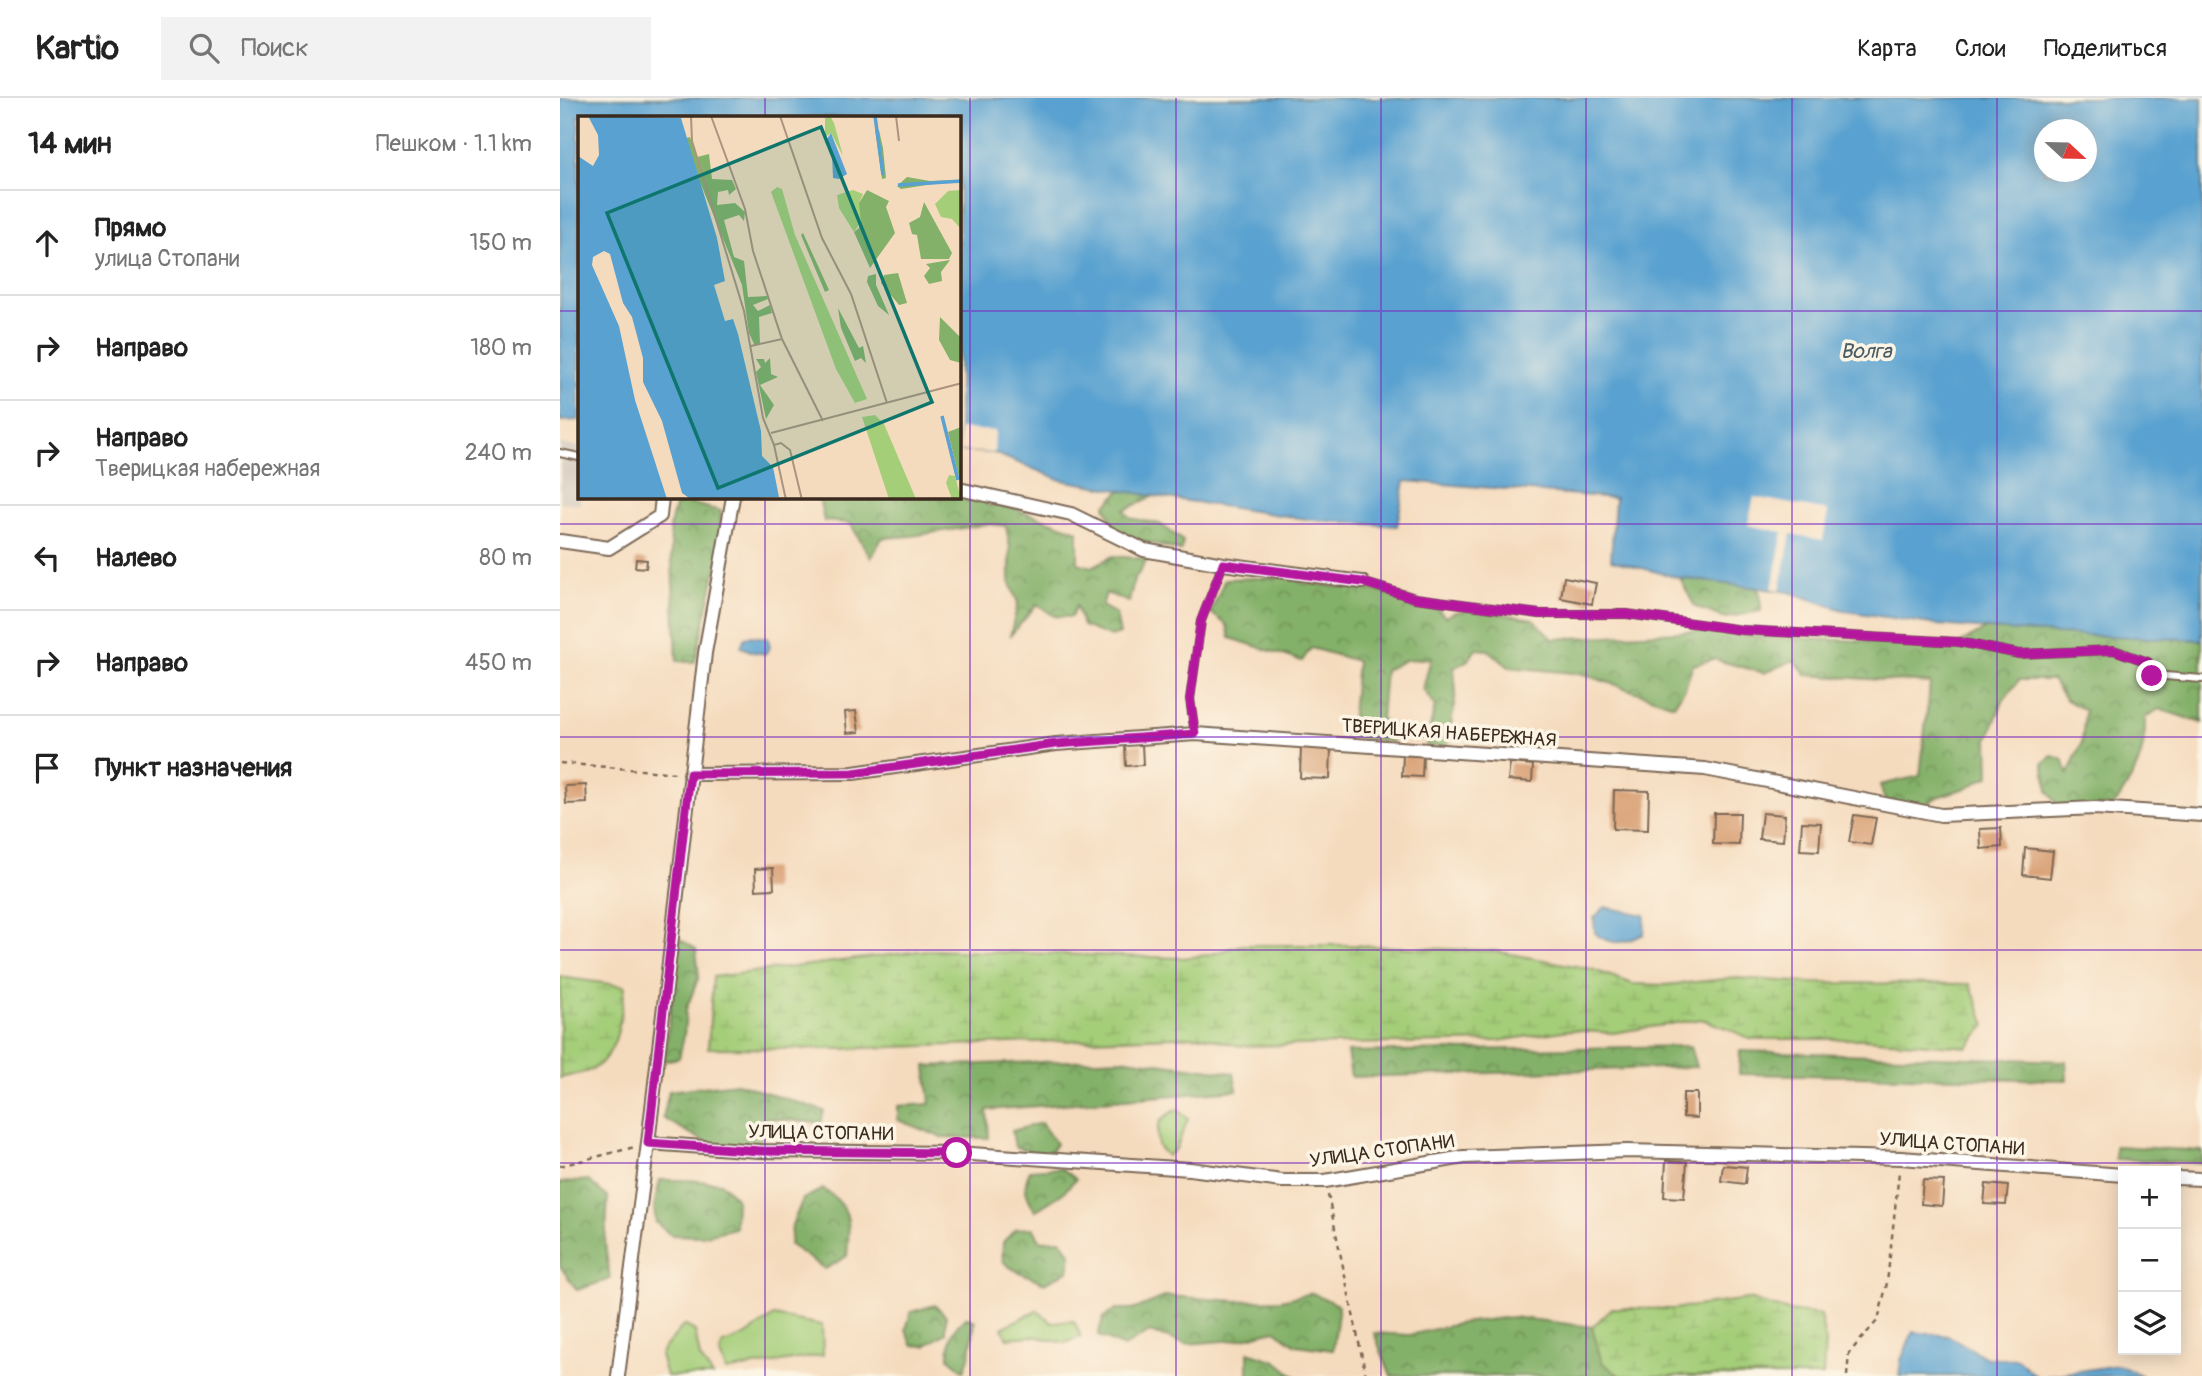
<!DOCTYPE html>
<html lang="ru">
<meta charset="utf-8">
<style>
:root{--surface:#fff;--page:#f2f2f2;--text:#222;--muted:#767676;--line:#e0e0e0}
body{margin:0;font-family:Pangolin,sans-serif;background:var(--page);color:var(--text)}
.controls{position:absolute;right:21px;bottom:21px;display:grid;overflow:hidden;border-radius:0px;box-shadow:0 4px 18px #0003}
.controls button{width:63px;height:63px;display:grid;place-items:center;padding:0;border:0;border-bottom:2px solid var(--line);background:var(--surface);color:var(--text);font:35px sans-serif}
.compass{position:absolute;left:1474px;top:21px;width:63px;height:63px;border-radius:50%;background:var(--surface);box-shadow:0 4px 18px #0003;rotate:112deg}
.stop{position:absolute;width:21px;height:21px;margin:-16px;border:5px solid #b5179e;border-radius:50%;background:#fff}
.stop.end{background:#b5179e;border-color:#fff;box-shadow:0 2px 7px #0008}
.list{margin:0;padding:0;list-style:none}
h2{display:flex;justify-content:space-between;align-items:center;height:91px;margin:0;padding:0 28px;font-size:30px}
h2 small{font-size:23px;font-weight:400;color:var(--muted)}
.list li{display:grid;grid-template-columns:46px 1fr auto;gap:21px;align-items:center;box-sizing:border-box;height:105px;padding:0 28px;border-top:2px solid var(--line)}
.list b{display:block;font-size:26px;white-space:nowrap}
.list p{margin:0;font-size:23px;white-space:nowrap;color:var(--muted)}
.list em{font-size:23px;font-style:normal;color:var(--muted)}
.icon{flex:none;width:38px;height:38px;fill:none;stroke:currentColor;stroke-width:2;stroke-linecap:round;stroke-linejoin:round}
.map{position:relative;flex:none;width:1642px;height:1278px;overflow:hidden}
header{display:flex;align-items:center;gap:42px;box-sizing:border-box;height:98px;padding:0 35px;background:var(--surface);border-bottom:2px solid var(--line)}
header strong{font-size:33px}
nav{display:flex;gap:38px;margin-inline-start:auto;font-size:24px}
.search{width:490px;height:63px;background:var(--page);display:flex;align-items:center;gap:18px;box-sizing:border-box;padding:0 24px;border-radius:0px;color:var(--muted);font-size:26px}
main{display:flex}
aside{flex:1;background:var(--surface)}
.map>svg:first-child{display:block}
</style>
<header>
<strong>Kartio</strong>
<div class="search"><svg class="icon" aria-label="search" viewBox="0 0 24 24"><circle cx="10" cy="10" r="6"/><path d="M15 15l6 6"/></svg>Поиск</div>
<nav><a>Карта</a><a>Слои</a><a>Поделиться</a></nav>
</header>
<main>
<aside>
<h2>14 мин<small>Пешком · 1.1 km</small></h2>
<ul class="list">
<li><svg class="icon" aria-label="ahead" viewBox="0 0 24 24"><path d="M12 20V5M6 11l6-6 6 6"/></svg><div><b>Прямо</b><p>улица Стопани</p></div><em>150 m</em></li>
<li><svg class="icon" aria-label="right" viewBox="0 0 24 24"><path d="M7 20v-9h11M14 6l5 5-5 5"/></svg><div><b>Направо</b></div><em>180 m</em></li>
<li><svg class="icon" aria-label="right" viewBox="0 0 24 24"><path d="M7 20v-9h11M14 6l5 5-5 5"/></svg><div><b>Направо</b><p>Тверицкая набережная</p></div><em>240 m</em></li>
<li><svg class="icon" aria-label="left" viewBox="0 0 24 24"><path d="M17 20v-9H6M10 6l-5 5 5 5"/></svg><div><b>Налево</b></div><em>80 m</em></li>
<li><svg class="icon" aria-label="right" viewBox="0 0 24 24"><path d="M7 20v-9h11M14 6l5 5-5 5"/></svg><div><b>Направо</b></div><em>450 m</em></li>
<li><svg class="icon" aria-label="arrive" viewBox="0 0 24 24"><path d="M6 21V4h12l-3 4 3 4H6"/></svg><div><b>Пункт назначения</b></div></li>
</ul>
</aside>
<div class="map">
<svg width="1642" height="1278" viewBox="0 0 1642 1278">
<defs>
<pattern id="forest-crowns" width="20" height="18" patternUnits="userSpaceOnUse" patternTransform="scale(1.75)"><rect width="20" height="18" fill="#84b169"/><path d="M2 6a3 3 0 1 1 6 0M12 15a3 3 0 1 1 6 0" fill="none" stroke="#6d9056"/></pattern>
<pattern id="wetland-marsh" width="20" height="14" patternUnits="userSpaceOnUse" patternTransform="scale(1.75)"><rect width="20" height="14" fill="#a5ce79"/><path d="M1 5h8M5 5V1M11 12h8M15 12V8" fill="none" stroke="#8fb168"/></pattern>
</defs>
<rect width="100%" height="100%" fill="#fcf5e5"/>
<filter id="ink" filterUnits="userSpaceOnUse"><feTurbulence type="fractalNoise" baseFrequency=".0143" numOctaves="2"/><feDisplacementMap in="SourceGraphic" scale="14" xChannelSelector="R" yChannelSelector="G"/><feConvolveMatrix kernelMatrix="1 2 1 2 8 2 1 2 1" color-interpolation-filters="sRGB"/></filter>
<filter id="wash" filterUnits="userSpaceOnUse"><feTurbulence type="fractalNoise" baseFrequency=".00686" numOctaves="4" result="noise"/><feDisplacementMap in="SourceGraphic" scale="28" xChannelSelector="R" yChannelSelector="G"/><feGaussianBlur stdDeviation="1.57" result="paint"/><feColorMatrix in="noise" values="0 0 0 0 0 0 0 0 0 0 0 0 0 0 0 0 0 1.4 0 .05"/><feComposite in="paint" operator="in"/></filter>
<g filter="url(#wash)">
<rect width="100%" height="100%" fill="#f5dbbe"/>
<path fill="#cec2b9" d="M0 346 19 349 20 406 0 404Z"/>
<g fill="#a5ce79" stroke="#707c4c" stroke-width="2">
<path d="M618 1011 628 1021 616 1051 607 1058 598 1048C597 1025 596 1022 618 1011Z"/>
<path d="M477 1212 491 1224 514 1223 521 1239 505 1245 473 1238 447 1240 442 1230Z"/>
<path d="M214 1218 262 1227 263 1257 166 1273 160 1256 163 1246 185 1238Z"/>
<path d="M124 1227 135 1233 140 1260 153 1278H106L100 1257 105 1249Z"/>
</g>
<g fill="url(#forest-crowns)" stroke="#606e44" stroke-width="2">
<path d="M561 392 594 398 564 412 570 420 600 426 623 443 621 453 575 441 555 431 545 408Z"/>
<path d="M399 396 417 399 429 408 450 409 518 433V465L532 469 553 458 588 461 574 482 569 504 546 495 542 508 556 516 560 536 551 539 523 528 516 508 511 519 494 518 477 506 450 538 458 505 450 485V449L446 428 429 426 351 438 322 440 311 460 290 425 264 423 259 399H399Z"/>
<path d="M117 402 161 413 160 454 135 564 117 563 110 427Z"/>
<path d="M734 479 742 485 818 493 875 508 885 519 895 514 919 512 973 521 993 541 1136 533 1208 539 1397 547 1426 531 1642 542V625L1599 611 1585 620C1586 658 1575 677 1554 708L1499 710 1488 693 1483 665 1492 658 1503 661 1508 676 1522 644 1525 613 1505 601 1492 582H1459L1443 603 1428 641 1429 678 1406 690 1377 699 1364 708 1325 703 1320 687 1360 678 1370 585 1247 577 1234 562 1204 575 1153 561 1133 567 1125 590 1114 607 1023 576 949 569 928 552 916 551 908 562 894 570 896 594 888 648H866L875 608 863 591 871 560 845 562 825 572 821 621 835 629 832 644 790 639 797 563 751 550 742 563 670 540 667 527 651 515 665 481Z"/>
<path d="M1120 480 1195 488 1200 495 1201 513 1165 520 1135 509Z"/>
<path d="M120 841 136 851 139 878 126 912 124 937 119 960 104 963Z"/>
<path d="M1130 948 1136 969 791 979 787 954Z"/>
<path d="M1180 953 1506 963 1507 982 1179 976Z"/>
<path d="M566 961 674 975 677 992 427 1012 429 1040 381 1039 338 1022V1008L370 1006 366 968Z"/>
<path d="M177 985 264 1013 261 1025 206 1020 200 1047 149 1046 103 1020 109 993Z"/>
<path d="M481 1025 496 1046 488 1057 455 1049 452 1033Z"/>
<path d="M1555 1048 1642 1053V1065L1555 1061Z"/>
<path d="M501 1070 516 1081 503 1095 475 1113C466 1096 462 1090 470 1072Z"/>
<path d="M28 1082 48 1100 45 1146 50 1181 17 1192 0 1168V1085Z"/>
<path d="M100 1082H129L161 1085 176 1100 175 1130 142 1138 111 1137 96 1125 94 1109Z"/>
<path d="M263 1091C294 1110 289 1126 287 1158L265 1171 230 1147 232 1127 243 1101Z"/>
<path d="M473 1130 481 1143 501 1142 511 1156 508 1173 484 1185C475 1180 446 1171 443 1162 442 1158 443 1149 443 1144L456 1131Z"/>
<path d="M752 1195 779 1207 773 1252 736 1247 715 1232 676 1242 626 1246 590 1234 564 1249 538 1238 543 1220 556 1211H575L607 1198 677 1203 721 1202Z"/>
<path d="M375 1207 386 1218V1235L365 1248 352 1247 346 1231 351 1214Z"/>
<path d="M406 1219 415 1223 410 1256 404 1273 389 1260C390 1238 390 1234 406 1219Z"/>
<path d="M952 1219 1032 1229 1042 1264 1060 1278H831L814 1235 850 1237 901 1225Z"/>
<path d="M688 1254 716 1263 735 1278H688Z"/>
</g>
<g fill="url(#wetland-marsh)" stroke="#707c4c" stroke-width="2">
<path d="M681 847H786L935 853 1031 871 1073 886 1105 887 1176 880 1251 885 1410 886 1426 927 1407 949 1304 941H1190L1167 930 1141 921 1053 935 1009 932 938 943 680 948 643 938 278 951 148 950 153 879 368 852 622 860 649 857Z"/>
<path d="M0 879 65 888C61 916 60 955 33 971 24 976 10 977 0 980Z"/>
<path d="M1188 1201 1228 1213 1260 1217 1265 1242 1263 1278H1060L1042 1264 1032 1229 1052 1210 1113 1211Z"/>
</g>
<g fill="#59a1d0" stroke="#4a6677" stroke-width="2" fill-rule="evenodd">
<path d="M0 0H1642V542L1497 536 1377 527 1286 513 1229 494 1120 480 1051 462 1055 400 845 383 837 428 753 422 594 398 501 382 434 355 399 353V19H19V322L0 323ZM1484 32H1526V74H1484Z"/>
<path d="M189 538 208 540 210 549 205 556 193 554 181 549 184 541Z"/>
<path d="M1045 809 1085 817 1084 836C1066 845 1051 849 1035 835L1034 820Z"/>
<path d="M1353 1234 1389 1238 1427 1260 1457 1261 1476 1278H1339L1341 1262Z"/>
<path d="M1558 1267 1583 1278H1487Z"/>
</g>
<g fill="#f5dbbe">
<path d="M399 331 435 333 434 355 399 353Z"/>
<path d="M1194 399 1268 413 1263 442 1231 436 1220 492 1212 491 1223 434 1188 427Z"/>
</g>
<g id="blocks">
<g fill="#d79c6f">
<path d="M76 461 87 462 86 470 75 469Z"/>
<path d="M1004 479 1036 485 1032 506 1001 500Z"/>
<path d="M296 613 299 634 287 635 285 614Z"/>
<path d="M582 646 583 667 566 668 565 647Z"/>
<path d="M741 649 771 650 770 681 740 680Z"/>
<path d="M843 657 863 658 862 679 842 678Z"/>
<path d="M950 665 973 667 972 684 948 682Z"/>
<path d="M26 687 27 705 6 706 5 688Z"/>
<path d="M1054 692 1089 693 1088 732 1053 731Z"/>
<path d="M1154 715H1180L1179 747 1153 746Z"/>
<path d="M1202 715 1225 717 1223 743 1199 741Z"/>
<path d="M1294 717 1316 720 1311 747 1289 744Z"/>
<path d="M1242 724 1261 725 1259 753 1240 752Z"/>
<path d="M1441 730 1442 749 1421 751 1420 731Z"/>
<path d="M1465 750 1493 753 1490 780 1463 777Z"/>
<path d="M213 770 214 791 196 792 195 771Z"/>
<path d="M1123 995H1137V1020L1123 1019Z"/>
<path d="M1106 1063 1127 1064 1124 1100 1104 1099Z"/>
<path d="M1163 1067 1187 1069 1185 1086 1161 1083Z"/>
<path d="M1363 1082 1384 1083 1382 1108 1361 1106Z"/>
<path d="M1426 1086 1448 1088 1446 1107 1424 1106Z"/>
</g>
</g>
</g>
<g filter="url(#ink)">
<use href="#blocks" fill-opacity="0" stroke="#7c6856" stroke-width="2"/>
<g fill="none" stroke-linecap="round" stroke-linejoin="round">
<defs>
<g id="service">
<path d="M0 355 19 359"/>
<path d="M802 484 855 500 980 516H1067L1182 532 1399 544 1459 556 1554 552 1588 564 1593 577 1642 581"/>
<path d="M635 636 630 601 641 523 663 466"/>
</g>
<g id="minor">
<path d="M399 391 511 416 584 452 663 466 802 484"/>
<path d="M0 443 49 450 100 418 102 399"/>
<path d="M130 676 293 675 496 646 635 636 1145 671 1381 717 1535 710 1642 717"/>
<path d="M88 1045 199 1053 397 1055 630 1071 722 1083H765L904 1059 1067 1053 1341 1060 1563 1077"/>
<path d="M1616 1080 1642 1081"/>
<path d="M58 1278 88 1045 145 555 173 399"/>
</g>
</defs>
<use href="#service" stroke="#7c6856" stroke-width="10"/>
<use href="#minor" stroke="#7c6856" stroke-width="16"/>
<g stroke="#7c6856" stroke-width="2.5" stroke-dasharray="5 5" stroke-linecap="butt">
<path d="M0 665 116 675"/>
<path d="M0 1068 75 1049"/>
<path d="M768 1097 806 1278"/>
<path d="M1287 1278 1289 1255 1318 1222 1327 1185 1339 1074"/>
</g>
<use href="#service" stroke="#fff" stroke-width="6"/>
<use href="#minor" stroke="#fff" stroke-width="12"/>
</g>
</g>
<g fill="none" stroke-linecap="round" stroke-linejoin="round" filter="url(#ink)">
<path stroke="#b5179e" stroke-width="9" d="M397 1055 200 1053 88 1045 130 676 293 675 496 646 635 636 630 601 641 523 663 466 802 484 855 500 980 516H1067L1182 532 1399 544 1459 556 1553 552 1588 564 1592 578"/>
</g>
<path fill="none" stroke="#7b2cbf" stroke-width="2" stroke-opacity="0.55" d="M205 0V19M410 0V1278M616 0V1278M821 0V1278M1026 0V1278M1232 0V1278M1437 0V1278M0 213H19M399 213H1642M205 399V1278M0 426H1642M0 639H1642M0 852H1642M0 1065H1642"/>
<g text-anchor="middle" stroke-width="7" stroke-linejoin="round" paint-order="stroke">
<g font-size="19" fill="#3b2a1e" stroke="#fcf5e5">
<text transform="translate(889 634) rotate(4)" y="7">ТВЕРИЦКАЯ НАБЕРЕЖНАЯ</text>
<text transform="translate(261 1034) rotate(1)" y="7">УЛИЦА СТОПАНИ</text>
<text transform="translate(1392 1045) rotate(4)" y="7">УЛИЦА СТОПАНИ</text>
<text transform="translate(822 1052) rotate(-8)" y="7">УЛИЦА СТОПАНИ</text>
</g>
<g font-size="21" font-style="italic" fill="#475a65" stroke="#fcf5e5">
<text x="1306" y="260">Волга</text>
</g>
</g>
<g transform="translate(18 18)">
<rect width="383" height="383" fill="#f5dbbe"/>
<path d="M383 74H384L383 113 374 103 363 101 357 88 370 75ZM371 359 377 360 383 383H374L368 367Z" fill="#a5ce79"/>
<path d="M297 13 301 14 305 32 308 62 304 63ZM112 21 119 41 131 38 134 63 154 64 158 73 151 79 150 74 140 76 139 89 157 87 167 96 166 105 161 99 146 104 156 141 166 145 170 181 189 180 190 183 175 189 180 195 192 189 194 197 181 201 182 229 176 228 171 217 164 169 122 66 108 22ZM329 61 352 65 381 64 323 73 319 70ZM289 74 311 85 308 91 317 117 292 152 276 116 281 112V87ZM346 86 374 137 371 143H343L339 119 334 118 331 107 342 101ZM225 117 251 174 247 176 223 119ZM372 144 363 156 364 165 351 168 346 160 352 152 348 148ZM320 157 329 187 321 189 303 167 306 159ZM298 158V169L311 199 300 190 289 166 290 160ZM260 192 281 232 285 230 288 247 283 242 277 245 263 212ZM362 201 383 222V247L372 244 361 224ZM192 242 193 258 200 261 182 269 196 289 188 303 178 256 183 251 178 243H186L187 247ZM383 311H384L383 369 370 316Z" fill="#84b169"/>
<path d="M252 0 256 7 265 40 253 17 247 21V2ZM199 71 204 73 217 119 289 283 277 287 258 253 193 76ZM275 74 285 78 281 87 283 106 276 116 261 92 259 79ZM297 299 306 308 338 383H311L284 301Z" fill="#a5ce79"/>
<path d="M10 0 103 2 139 122 147 165 136 169 147 205 155 203 160 218 183 315 184 340 195 351 201 381 114 384 104 377 84 305 65 266V242L54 201 45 187 32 138 26 135 15 141 14 149 41 210 57 284 89 383H0V40L15 50 21 39 20 19ZM253 17 269 58 261 63 255 62 254 38 247 26Z" fill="#59a1d0"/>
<path fill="none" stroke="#59a1d0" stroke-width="3.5" d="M297 0 305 59M320 69 384 65M364 300 380 364"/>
<path fill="none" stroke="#ab947e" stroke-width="2" d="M113 0 114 25 166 195 185 302 196 329 203 327 212 334 224 384M133 0 167 93 175 135 204 223 245 305M202 0 244 122 273 178 309 287M318 0 321 25M173 230 204 223M193 317 384 267M196 329 208 384"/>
<path fill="#0f766e" fill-opacity="0.15" stroke="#0f766e" stroke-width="3.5" d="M243 11 354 286 140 372 29 97Z"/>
<rect width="383" height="383" fill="none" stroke="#3b2a1e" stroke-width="3.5"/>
</g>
</svg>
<div class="controls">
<button>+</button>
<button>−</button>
<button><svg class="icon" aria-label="layers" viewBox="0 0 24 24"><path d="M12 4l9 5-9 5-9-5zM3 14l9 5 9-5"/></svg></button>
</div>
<svg class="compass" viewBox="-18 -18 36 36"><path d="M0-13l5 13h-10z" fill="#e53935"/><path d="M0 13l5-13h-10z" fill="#767676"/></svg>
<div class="stop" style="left:397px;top:1055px"></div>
<div class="stop end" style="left:1592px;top:578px"></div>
</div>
</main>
